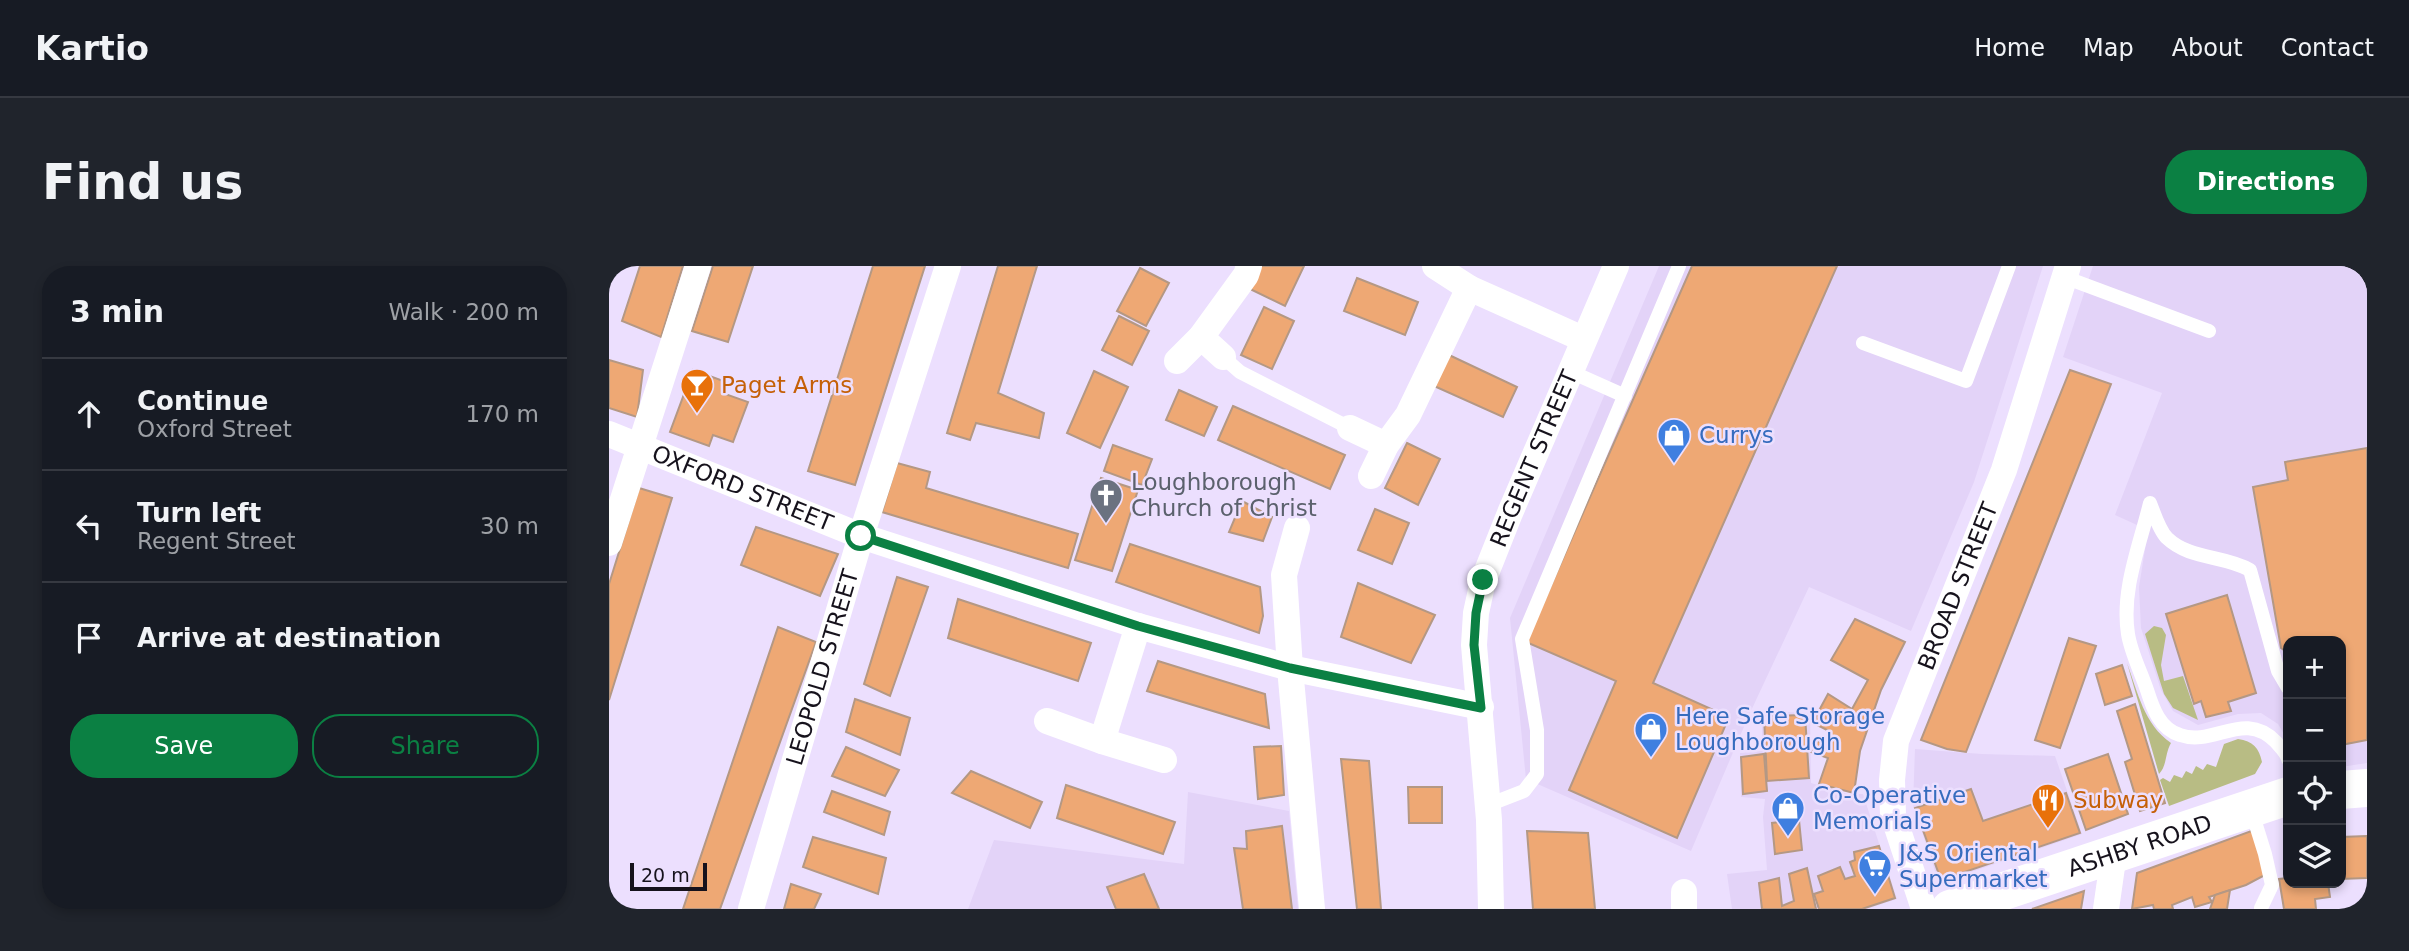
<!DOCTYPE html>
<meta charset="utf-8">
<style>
:root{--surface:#171b24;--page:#20242c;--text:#f1f3f6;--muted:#9ea1a6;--line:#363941;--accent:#0b8043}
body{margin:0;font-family:"DejaVu Sans",sans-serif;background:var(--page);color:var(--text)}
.controls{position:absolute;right:21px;bottom:21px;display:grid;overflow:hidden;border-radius:14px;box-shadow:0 4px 10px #0003}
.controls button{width:63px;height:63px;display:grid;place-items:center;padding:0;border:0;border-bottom:2px solid var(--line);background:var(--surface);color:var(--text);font:35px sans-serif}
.scale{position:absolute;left:21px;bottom:18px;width:77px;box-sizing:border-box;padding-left:7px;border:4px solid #16121c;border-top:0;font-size:19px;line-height:24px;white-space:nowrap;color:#16121c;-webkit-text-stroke:5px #ecdffe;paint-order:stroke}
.stop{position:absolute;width:21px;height:21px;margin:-16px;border:5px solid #0b8043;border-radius:50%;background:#fff}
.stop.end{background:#0b8043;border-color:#fff;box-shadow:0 2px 7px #0008}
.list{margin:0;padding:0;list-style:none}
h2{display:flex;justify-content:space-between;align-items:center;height:91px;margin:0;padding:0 28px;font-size:30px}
h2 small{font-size:23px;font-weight:400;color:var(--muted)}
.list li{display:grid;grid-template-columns:46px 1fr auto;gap:21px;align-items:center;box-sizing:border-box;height:112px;padding:0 28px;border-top:2px solid var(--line)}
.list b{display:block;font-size:26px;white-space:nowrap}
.list p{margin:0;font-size:23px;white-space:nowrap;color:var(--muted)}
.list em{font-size:23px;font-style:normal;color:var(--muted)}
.actions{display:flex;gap:14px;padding:21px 28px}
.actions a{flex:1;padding:16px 0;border:2px solid var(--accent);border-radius:28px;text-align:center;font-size:24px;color:var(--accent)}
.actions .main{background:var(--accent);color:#fff}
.icon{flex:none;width:38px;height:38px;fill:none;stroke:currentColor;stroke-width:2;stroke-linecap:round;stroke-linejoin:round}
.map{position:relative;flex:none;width:1758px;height:643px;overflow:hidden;border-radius:28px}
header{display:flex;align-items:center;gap:42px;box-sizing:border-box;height:98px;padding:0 35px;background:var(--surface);border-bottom:2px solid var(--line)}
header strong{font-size:33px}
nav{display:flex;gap:38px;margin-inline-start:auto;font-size:24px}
.intro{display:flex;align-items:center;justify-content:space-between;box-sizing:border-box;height:168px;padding:0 42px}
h1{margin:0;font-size:49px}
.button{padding:18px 32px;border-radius:28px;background:var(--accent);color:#fff;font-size:24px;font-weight:700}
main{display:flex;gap:42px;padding:0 42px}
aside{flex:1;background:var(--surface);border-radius:28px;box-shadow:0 4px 10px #0003}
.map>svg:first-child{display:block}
</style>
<header>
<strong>Kartio</strong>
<nav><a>Home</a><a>Map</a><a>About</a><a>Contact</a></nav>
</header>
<div class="intro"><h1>Find us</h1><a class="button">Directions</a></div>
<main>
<aside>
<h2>3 min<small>Walk · 200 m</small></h2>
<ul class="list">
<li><svg class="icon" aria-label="ahead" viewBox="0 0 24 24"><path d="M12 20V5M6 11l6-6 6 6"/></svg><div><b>Continue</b><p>Oxford Street</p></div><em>170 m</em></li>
<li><svg class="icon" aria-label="left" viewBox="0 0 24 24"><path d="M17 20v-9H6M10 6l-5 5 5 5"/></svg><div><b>Turn left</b><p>Regent Street</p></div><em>30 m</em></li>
<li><svg class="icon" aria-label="arrive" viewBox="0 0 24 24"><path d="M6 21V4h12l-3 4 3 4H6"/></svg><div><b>Arrive at destination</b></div></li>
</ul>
<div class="actions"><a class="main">Save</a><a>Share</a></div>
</aside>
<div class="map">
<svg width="1758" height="643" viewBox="0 0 1758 643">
<rect width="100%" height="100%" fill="#ecdffe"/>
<g fill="#e3d3f8">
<path d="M1050 0H1434L1365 216 1302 365 1200 321 1140 449 1082 585 917 513 901 352Z"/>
<path d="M1484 0H1758V497L1732 501V375H1679V475L1669 458 1652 447 1629 448 1589 459 1564 445 1552 424 1532 362 1530 321 1539 264 1506 249 1553 127 1454 91Z"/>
<path d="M1153 445 1201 447 1202 517 1239 528H1254L1288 633 1258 643H1123L1118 608 1158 604 1154 551 1156 533 1132 531 1131 487 1153 485Z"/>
<path d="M1306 483 1373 488 1446 490 1473 568 1330 617 1304 539Z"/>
<path d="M579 526 680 545 689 643H359L385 574 575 598Z"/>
</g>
<g fill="#b8bc84">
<path d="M1545 360 1553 362 1557 369 1552 399 1555 415 1574 410 1589 454 1564 442 1555 428 1536 368Z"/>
<path d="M1518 397C1529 427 1535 458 1562 477 1556 487 1558 500 1550 508Z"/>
<path d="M1629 473C1644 475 1650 482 1653 496L1646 508 1560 540 1551 514 1554 512 1561 516 1565 509 1573 512 1577 505 1583 508 1587 500 1594 504 1598 498 1607 501 1615 478Z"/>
</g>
<g fill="#eea874" stroke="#b49884" stroke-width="2">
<path d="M31 0H74L52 71 13 55Z"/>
<path d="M104 0H144L119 76 83 65Z"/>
<path d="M264 0H316L246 219 199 205Z"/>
<path d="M389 0H428L389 127 435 147 430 172 367 157 361 174 338 167Z"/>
<path d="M650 0H695L676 40 639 22Z"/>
<path d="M1083 0H1228L1044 417 1120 451 1068 572 960 524 1007 415 917 376Z"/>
<path d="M531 2 560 17 537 60 508 45Z"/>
<path d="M748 12 809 36 796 69 735 45Z"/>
<path d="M655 41 685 55 663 103 632 89Z"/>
<path d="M510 50 540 65 523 99 493 84Z"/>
<path d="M840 89 908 121 894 151 825 120Z"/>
<path d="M0 94 34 104 28 151 0 142Z"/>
<path d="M84 104 120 117 116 128 139 136 124 176 104 169 100 180 61 166Z"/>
<path d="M1461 104 1502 118 1357 486 1338 483 1312 474Z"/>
<path d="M485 105 519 121 491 182 458 167Z"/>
<path d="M570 124 608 141 595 170 557 154Z"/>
<path d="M624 140 736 189 721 223 609 174Z"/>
<path d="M798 177 831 193 809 239 776 222Z"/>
<path d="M504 179 543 193 533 219 495 205Z"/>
<path d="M1758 182V474L1732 479V375H1679V387L1672 382 1644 221 1679 214 1676 196Z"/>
<path d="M288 197 321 206 317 222 469 268 459 302 273 246Z"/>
<path d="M492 212 529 224 503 305 466 294Z"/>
<path d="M30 222 63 232 0 434V318Z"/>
<path d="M633 235 663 251 654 275 620 266Z"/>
<path d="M766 243 800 257 783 298 749 284Z"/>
<path d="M147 261 229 288 211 330 132 299Z"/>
<path d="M521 278 651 321 654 350 650 367 507 316Z"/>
<path d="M288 311 319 321 281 430 255 418Z"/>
<path d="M749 317 826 349 802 397 732 371Z"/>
<path d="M1618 329 1647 427 1619 436 1622 445 1597 451 1592 435 1585 438 1557 348Z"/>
<path d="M349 333 482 377 469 415 339 372Z"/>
<path d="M1246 353 1296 376 1272 424 1251 485 1245 527 1210 518 1219 492 1202 486 1206 474 1217 478 1222 466 1206 458 1207 450 1219 428 1243 443 1259 414 1222 394Z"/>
<path d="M169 361 207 376 111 643H74Z"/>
<path d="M1460 372 1487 380 1451 482 1426 474Z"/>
<path d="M549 395 656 428 660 462 538 425Z"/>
<path d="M1513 399 1523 430 1496 439 1487 408Z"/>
<path d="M246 433 301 452 291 489 237 466Z"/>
<path d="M1526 438 1556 537 1531 545 1516 496 1523 493 1508 445Z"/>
<path d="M1196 449 1200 512 1158 515 1155 450Z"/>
<path d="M672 480 675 529 649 533 645 481Z"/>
<path d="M237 481 290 504 276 530 223 510Z"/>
<path d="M1155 488 1158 525 1134 528 1132 491Z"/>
<path d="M1499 488 1519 548 1477 564 1456 503Z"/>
<path d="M732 493 760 495 772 643H748Z"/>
<path d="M362 505 433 536 421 562 343 527Z"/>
<path d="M457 519 566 556 554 588 448 552Z"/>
<path d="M799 521H833V557H800Z"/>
<path d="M1362 523 1374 555 1457 527 1471 567 1332 614 1306 542Z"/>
<path d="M223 525 281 546 275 569 215 546Z"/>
<path d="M1190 554 1193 584 1166 588 1163 557Z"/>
<path d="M673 560 683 643H634L625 582 638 583 637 565Z"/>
<path d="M1645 564 1656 609 1637 619 1600 631 1603 636 1586 641 1583 631 1563 639 1564 643H1545L1544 639 1523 643 1528 607Z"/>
<path d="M918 565 979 567 986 643H924Z"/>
<path d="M1758 570V612L1732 613V571Z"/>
<path d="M204 571 277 592 269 628 194 601Z"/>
<path d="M1270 580 1286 632 1253 643H1210L1205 628 1214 625 1209 610 1231 601 1236 613 1246 610 1241 596 1246 594 1245 586Z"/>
<path d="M1198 602 1207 643H1153L1150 617 1170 612 1173 640 1185 635 1180 608Z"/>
<path d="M535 608 550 643H507L498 621Z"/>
<path d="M1679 612V617H1719L1721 631 1706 633 1707 643H1675L1670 613Z"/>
<path d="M182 618 212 628 205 643H175Z"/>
<path d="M1621 624 1618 643H1601L1606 629Z"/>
<path d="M1475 625 1472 643H1423Z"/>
</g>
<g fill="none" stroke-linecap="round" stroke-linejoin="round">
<g stroke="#fff" stroke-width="14">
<path d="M1455 11 1600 65"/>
<path d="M1254 77 1357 115 1400 0"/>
<path d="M614 91 631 106 741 162"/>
<path d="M960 105 1016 130"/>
<path d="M1679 422 1669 405 1641 304C1615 289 1581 294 1558 272 1550 264 1545 247 1541 237 1531 279 1512 324 1519 368 1522 387 1532 406 1538 424 1544 443 1551 463 1571 469 1605 481 1635 443 1667 476 1672 482 1677 486 1679 493"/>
<path d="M879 539 915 525 928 508V464L913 373 1070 0"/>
<path d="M1642 543 1656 588 1663 619 1652 642"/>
</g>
<g stroke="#fff" stroke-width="26">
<path d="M826 0 860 22 974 73"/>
<path d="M592 71 614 91"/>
<path d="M568 95 592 71 637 9 640 0"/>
<path d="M741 162 777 179"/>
<path id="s1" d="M0 168 252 270 529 360 681 402 872 441"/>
<path d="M762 210 777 179 799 149 860 22"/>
<path d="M688 262 675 309 681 402 703 643"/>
<path d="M0 277 89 0"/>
<path d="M438 455 493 475 529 360"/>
<path d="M493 475 555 494"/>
<path d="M1075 626V643"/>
<path id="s2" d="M142 643 252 270 339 0"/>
<path id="s3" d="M882 643 880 554 865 379 867 347 874 315 901 247 1007 0"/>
<path id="s4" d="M1315 643 1284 549 1283 514 1287 475 1395 204 1459 0"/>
<path d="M1497 643 1505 587"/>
</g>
<g stroke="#fff" stroke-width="38">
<path d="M1732 524 1758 522"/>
<path id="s5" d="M1341 643 1679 530"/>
</g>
</g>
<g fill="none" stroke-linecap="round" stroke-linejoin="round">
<path stroke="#0b8043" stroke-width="9" d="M252 270 529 360 681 402 872 442 865 379 867 347 874 314"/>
</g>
<defs>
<symbol id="bar-pin" viewBox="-11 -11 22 30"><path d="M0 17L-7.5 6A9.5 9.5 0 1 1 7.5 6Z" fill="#e8710a" stroke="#ecdffe"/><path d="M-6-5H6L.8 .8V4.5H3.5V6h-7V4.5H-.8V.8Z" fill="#fff"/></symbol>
<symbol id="shop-pin" viewBox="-11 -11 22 30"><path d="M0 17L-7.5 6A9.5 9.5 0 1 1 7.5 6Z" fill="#3f7fe0" stroke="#ecdffe"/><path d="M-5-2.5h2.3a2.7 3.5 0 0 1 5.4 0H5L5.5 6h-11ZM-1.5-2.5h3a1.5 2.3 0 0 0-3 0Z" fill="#fff"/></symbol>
<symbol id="church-pin" viewBox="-11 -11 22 30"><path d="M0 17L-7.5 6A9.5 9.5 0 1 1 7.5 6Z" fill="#6b7280" stroke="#ecdffe"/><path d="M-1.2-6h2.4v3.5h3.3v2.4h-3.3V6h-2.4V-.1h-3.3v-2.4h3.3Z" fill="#fff"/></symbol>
<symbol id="restaurant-pin" viewBox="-11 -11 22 30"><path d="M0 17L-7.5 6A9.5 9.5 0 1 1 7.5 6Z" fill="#e8710a" stroke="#ecdffe"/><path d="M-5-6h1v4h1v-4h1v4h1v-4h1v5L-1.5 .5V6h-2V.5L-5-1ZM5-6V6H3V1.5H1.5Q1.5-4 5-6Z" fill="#fff"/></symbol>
<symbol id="supermarket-pin" viewBox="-11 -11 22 30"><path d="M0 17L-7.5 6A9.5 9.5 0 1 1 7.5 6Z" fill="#3f7fe0" stroke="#ecdffe"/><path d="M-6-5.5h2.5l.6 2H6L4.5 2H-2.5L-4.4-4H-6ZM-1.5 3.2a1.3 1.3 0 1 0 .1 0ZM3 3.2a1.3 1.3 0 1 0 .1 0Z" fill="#fff"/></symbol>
</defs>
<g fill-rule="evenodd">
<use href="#bar-pin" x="69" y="100" width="38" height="52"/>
<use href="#shop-pin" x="1046" y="150" width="38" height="52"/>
<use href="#church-pin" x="478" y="210" width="38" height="52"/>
<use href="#shop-pin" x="1023" y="444" width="38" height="52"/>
<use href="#restaurant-pin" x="1420" y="515" width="38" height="52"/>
<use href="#shop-pin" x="1160" y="523" width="38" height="52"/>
<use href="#supermarket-pin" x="1247" y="581" width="38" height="52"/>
</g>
<g text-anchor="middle" stroke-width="5" stroke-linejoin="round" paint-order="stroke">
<g font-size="23" fill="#c56008" stroke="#ecdffe" text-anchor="start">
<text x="112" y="127">Paget Arms</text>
<text x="1464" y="542">Subway</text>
</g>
<g font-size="23" fill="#366cbe" stroke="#ecdffe" text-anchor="start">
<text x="1090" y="177">Currys</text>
<text x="1066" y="458">Here Safe Storage<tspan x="1066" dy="26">Loughborough</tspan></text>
<text x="1204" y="537">Co-Operative<tspan x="1204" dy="26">Memorials</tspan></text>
<text x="1290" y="595">J&amp;S Oriental<tspan x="1290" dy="26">Supermarket</tspan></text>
</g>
<g font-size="23" fill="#16121c" stroke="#ecdffe">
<text dy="8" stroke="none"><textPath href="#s3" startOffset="462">REGENT STREET</textPath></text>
<text dy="8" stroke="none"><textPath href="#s1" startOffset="144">OXFORD STREET</textPath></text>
<text dy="8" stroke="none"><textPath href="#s4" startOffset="340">BROAD STREET</textPath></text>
<text dy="8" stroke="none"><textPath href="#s2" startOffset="252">LEOPOLD STREET</textPath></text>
<text dy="8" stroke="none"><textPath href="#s5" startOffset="200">ASHBY ROAD</textPath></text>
</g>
<g font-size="23" fill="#5b616d" stroke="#ecdffe" text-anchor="start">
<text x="522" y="224">Loughborough<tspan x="522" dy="26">Church of Christ</tspan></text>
</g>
</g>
</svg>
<div class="controls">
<button>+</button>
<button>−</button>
<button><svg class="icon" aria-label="locate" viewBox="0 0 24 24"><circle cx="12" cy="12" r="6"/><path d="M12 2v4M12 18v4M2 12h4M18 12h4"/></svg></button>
<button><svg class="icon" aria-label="layers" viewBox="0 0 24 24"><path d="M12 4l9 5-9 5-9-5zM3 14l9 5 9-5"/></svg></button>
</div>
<div class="scale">20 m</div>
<div class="stop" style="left:252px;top:270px"></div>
<div class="stop end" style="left:874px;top:314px"></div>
</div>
</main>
